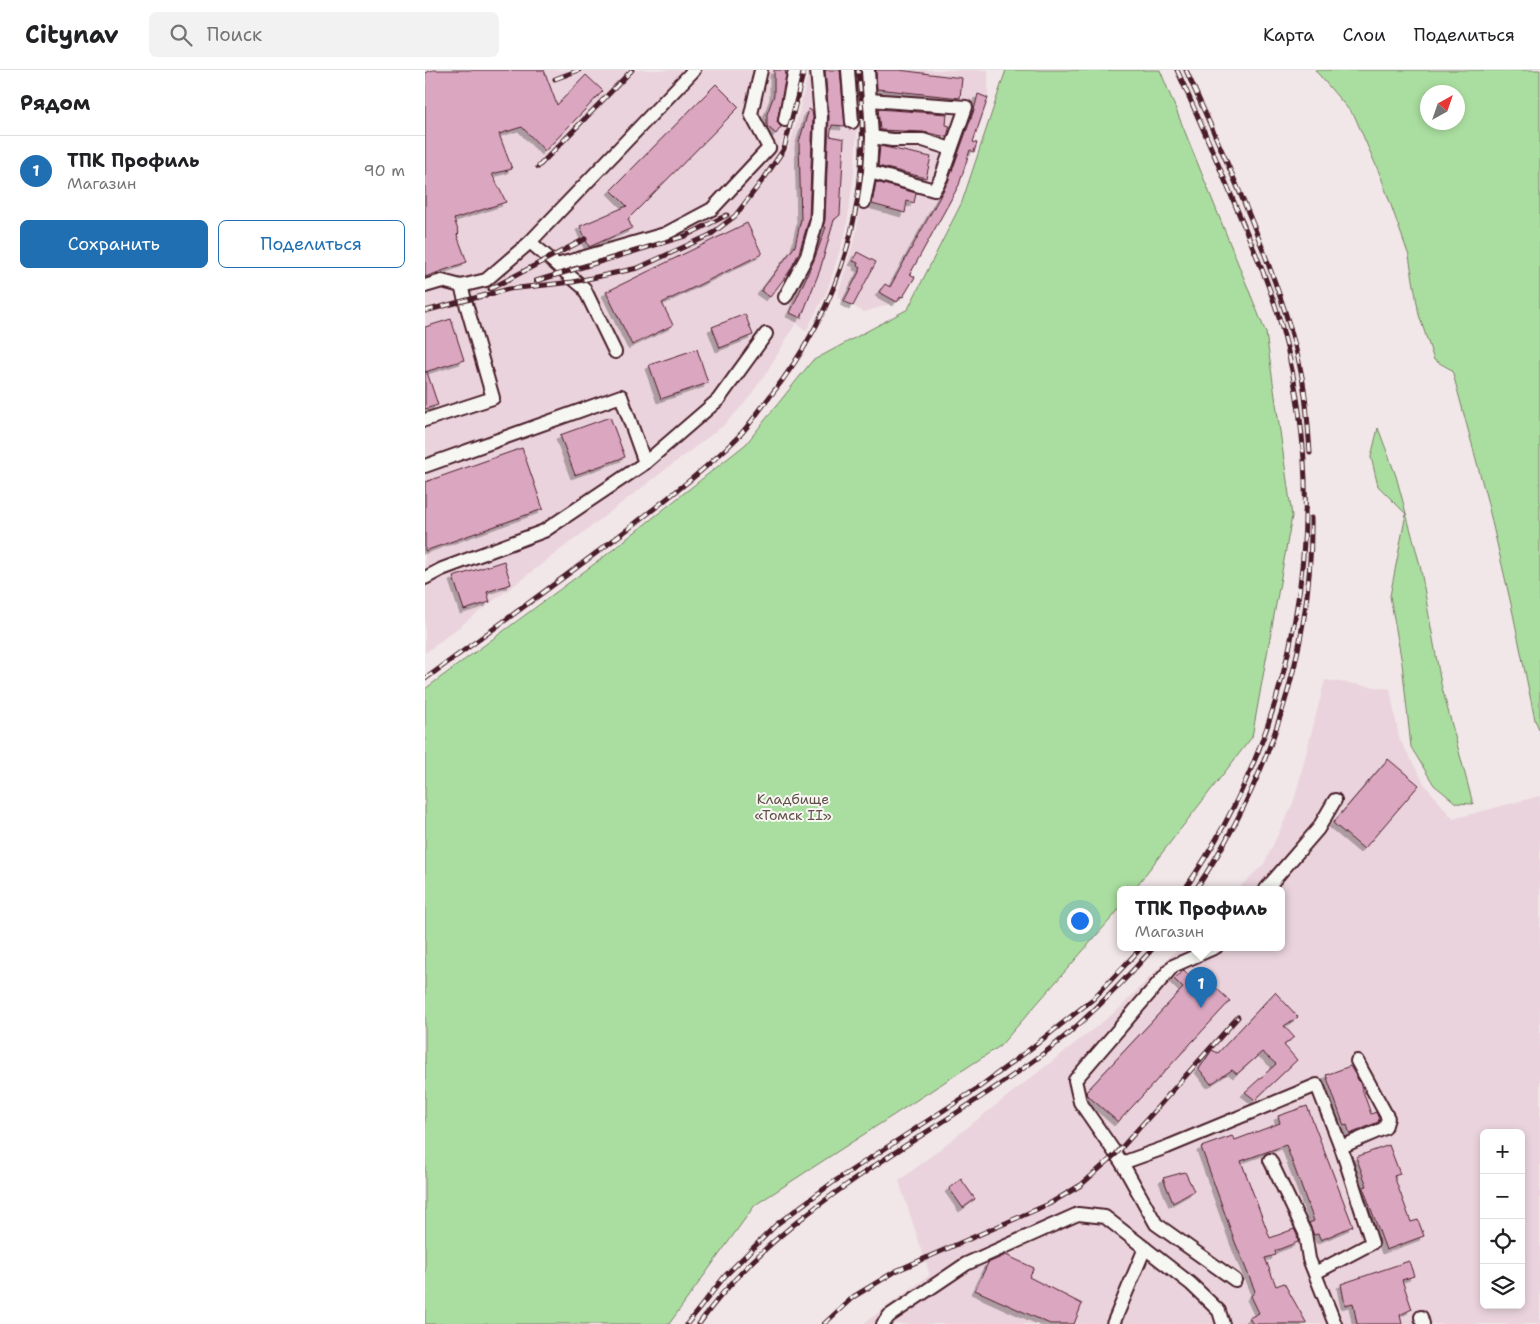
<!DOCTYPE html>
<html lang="ru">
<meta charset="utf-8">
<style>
:root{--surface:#fff;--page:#f2f2f2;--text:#202124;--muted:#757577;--line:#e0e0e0;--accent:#1f6fb2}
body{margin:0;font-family:"Shantell Sans",sans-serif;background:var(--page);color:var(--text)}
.controls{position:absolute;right:15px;bottom:15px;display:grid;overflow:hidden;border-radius:8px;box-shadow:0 2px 8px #0003}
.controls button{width:45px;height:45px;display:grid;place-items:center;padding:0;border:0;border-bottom:1px solid var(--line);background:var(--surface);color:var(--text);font:25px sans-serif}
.compass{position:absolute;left:995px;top:15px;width:45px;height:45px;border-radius:50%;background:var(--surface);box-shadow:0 2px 8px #0003;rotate:40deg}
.you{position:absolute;left:654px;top:850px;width:18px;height:18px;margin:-12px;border:4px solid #fff;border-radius:50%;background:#1a73e8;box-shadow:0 0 0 8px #1a73e833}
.badge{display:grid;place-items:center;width:32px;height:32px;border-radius:50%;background:var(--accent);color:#fff;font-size:16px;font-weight:700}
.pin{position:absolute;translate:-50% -41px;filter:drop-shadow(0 1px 2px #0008)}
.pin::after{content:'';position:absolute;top:26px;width:18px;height:15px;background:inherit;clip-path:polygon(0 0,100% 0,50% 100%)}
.popup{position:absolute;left:692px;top:816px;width:168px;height:65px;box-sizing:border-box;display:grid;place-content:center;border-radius:8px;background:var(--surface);filter:drop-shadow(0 1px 4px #0005);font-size:16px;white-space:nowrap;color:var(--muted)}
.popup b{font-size:19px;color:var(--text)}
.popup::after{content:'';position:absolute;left:50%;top:100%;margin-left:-10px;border:10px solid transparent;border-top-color:var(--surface)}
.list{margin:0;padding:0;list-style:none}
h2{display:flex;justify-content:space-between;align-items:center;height:65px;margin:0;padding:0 20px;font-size:21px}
h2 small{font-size:16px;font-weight:400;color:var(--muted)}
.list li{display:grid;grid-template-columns:32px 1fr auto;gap:15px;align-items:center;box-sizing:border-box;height:70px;padding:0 20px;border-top:1px solid var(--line)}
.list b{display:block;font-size:19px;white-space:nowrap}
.list p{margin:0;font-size:16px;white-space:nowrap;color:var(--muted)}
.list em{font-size:16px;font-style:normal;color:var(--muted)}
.actions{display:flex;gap:10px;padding:15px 20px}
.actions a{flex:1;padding:11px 0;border:1px solid var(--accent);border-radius:8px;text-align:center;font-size:18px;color:var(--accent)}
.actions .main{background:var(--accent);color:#fff}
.icon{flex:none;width:28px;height:28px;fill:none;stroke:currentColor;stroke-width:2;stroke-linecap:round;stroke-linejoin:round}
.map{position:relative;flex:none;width:1115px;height:1254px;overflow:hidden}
header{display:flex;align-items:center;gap:30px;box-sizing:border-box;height:70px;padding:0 25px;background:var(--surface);border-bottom:1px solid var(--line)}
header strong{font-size:24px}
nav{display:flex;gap:28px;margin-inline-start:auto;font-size:18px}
.search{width:350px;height:45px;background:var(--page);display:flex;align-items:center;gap:12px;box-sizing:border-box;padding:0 18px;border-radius:8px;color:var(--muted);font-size:19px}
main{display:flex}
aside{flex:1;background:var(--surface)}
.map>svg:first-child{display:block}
</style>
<header>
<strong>Citynav</strong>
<div class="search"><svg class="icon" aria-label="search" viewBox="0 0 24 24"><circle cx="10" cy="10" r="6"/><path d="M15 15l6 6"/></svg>Поиск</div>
<nav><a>Карта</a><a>Слои</a><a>Поделиться</a></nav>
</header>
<main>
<aside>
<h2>Рядом<small></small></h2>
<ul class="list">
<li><span class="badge">1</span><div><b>ТПК Профиль</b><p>Магазин</p></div><em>90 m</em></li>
</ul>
<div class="actions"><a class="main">Сохранить</a><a>Поделиться</a></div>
</aside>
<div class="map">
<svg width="1115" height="1254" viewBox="0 0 1115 1254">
<defs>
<filter id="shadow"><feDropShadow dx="-4" dy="4" stdDeviation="0" flood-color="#0004"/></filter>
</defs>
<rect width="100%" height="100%" fill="#f1e6e8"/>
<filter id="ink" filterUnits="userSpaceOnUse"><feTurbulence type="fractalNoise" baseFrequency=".02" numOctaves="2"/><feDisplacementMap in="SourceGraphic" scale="10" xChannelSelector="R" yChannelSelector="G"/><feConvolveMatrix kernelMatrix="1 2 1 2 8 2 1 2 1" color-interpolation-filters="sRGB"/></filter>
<g filter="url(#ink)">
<g fill="#ead3dc" fill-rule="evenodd">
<path d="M0 0H374L363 54 355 76 362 82 371 55 384 0H428L432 30V63L429 104 421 161 402 221 381 261 371 253 340 305 319 334 299 355 0 583Z"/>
<path d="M437 0H563V28L548 72 552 73 549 82 545 81 534 115 485 203 490 207 478 227 476 226 472 232 439 242 412 227 431 164 440 107 443 65Z"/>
<path d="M900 610 965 619 974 668 1000 715 1028 749 1115 726V1254H438L505 1205 474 1111 694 939 754 877H856V819H813L839 794 869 731ZM1059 1063H1096V1235H1059Z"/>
</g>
<g fill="#aadea0" stroke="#7a7e66" fill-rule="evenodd">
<path d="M581 0H735L841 263 867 446 827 667 709 819H696V836L691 843 575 976 330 1135 244 1254H0V619L176 489 321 374 387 291 483 239 537 132Z"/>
<path d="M890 0H1115V661L1110 650 1086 534 1062 430 1027 300 1009 290 994 245 984 186 956 107 930 47ZM1002 22H1032V52H1002Z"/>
<path d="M953 358 971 406 995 495 1016 614 1048 734 1031 733 1009 715 986 677 977 593 965 526 981 444 953 416 946 387Z"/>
</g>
<g fill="#dba6c0" stroke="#4a1f2b" filter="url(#shadow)">
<path d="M8 0H119L132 35 161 5 178 21 120 81 97 57 74 64 87 99 67 104 81 132 29 149 34 163 32 165 42 192 0 207V3Z"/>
<path d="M349 0H360L361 5 352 52 356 57 351 64 342 56V44L349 25Z"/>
<path d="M400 0H415L420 56 407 55 405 66 419 69 415 145 409 150 395 200 376 248 365 243 389 190 401 157H398L400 150 404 47Z"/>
<path d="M451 0H474L537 8 535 28 452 19Z"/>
<path d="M291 14 314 37 203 149 207 158 164 177 155 156 202 136 186 120Z"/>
<path d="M553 24 563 28 548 72 552 73 549 82 545 80 534 115 485 204 490 207 478 227 476 226 472 232 454 222 460 214 465 217 523 112 549 40Z"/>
<path d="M384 39 387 41 388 47 384 149 374 183 364 202 345 227 336 221 370 176 376 149 374 72Z"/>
<path d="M453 39 522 44 521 55 525 56 524 59 522 67 498 62 455 60Z"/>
<path d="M455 76 506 87 501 108 453 96Z"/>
<path d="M451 112 491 123 489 133 482 131 480 143 447 134Z"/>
<path d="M322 153 337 184 237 233 248 255 207 275 181 222Z"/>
<path d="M432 182 451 192 428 236 419 231 436 198 432 196 433 193 428 191Z"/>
<path d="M320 244 328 265 295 278 287 257Z"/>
<path d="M26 249 39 290 0 302V257Z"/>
<path d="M272 279 283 313 236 329 224 295Z"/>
<path d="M0 302H2L13 335 0 339Z"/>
<path d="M185 347 200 387 150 405 135 365Z"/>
<path d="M97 378 118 439 0 481V412Z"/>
<path d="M79 491 86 514 62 522 65 532 39 540 28 507Z"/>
<path d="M963 689 994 715 939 779 908 753Z"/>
<path d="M759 900 766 908 773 901 805 931 693 1052 662 1025 661 1022 758 918 749 909Z"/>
<path d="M850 922 873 947 859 956 869 967 859 975 872 990 830 1030 820 1022 851 994 837 982 812 1004 807 1000 786 1014 774 999 787 980 793 983Z"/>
<path d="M925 996 935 1013 946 1044 951 1042 954 1049 953 1052 925 1064 922 1055 919 1056 901 1005Z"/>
<path d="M882 1036 928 1156 896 1170 893 1164 889 1165 884 1153 889 1151 861 1075 816 1091 845 1168 869 1159 872 1165 873 1172 850 1181 851 1185 840 1188 851 1216 859 1213 882 1254H828L824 1248 834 1243 826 1226 830 1221 810 1172 776 1077 807 1066 810 1070 855 1053 853 1046Z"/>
<path d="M964 1075 975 1104 969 1106 986 1152 993 1150 999 1166 961 1180 938 1117 942 1116 931 1087Z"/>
<path d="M760 1102 769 1121 748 1133 738 1108Z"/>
<path d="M536 1109 550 1129 538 1138 524 1118Z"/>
<path d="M581 1185 609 1198 604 1207 657 1234 649 1254H625L550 1220 563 1193Z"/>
<path d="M984 1191 989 1206 977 1210 987 1239 975 1245 977 1254H932L928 1233 920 1235 916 1214Z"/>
</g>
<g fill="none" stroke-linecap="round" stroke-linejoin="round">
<defs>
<g id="minor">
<path d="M423 0 427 52"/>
<path d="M444 30 541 37 516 108 509 120 445 102"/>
<path d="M360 50 370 0"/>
<path d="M447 67 467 70H498L526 79"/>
<path d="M439 132 445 102 447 67 443 0"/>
<path d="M105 172 269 0"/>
<path d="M132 195 240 164 287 139 344 78 326 44 336 0"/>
<path d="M0 216 17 211 36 216 61 210 105 172 159 218 190 282"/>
<path d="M360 227 382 186 392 150 396 47 392 0"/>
<path d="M0 350 68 328 36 216"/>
<path d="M0 396 196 326 220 393"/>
<path d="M0 508 17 499 119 461 220 393 293 330 341 264"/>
<path d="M841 819 893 759 910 730"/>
<path d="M791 877 748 896 650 1010 655 1032 697 1093 731 1154 810 1210"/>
<path d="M916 1077 960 1058 963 1048 932 991"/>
<path d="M845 1090 880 1163 884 1189 910 1254"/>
<path d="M697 1093 742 1077 892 1015 916 1077 947 1173 890 1203"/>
<path d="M996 1247 998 1254"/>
<path d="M458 1254 464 1246 541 1194 653 1144 680 1147 766 1214 794 1241 798 1254"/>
<path d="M688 1254 720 1178"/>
</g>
</defs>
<use href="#minor" stroke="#4a1f2b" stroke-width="16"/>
<use href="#minor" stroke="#f6f6f2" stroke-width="12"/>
<defs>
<g id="rail">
<path d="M752 0C774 48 794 96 814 144 830 182 846 218 857 258 909 449 872 656 760 819"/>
<path d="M761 0C787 59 814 117 837 177 853 220 869 263 877 307 882 332 883 357 885 383"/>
<path d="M130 9 154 0"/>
<path d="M113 97 207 0"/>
<path d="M111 211 260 166 302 145"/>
<path d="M65 219 160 169"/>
<path d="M0 241 84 219 148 212 213 198 285 165 310 146 340 107 359 79 379 0"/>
<path d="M0 609C68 559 136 510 203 459 240 430 279 401 313 367 324 356 333 342 343 329 420 233 449 122 433 0"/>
<path d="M771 819C844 710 888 580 886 448"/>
<path d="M262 1254 300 1206 352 1154 407 1113 553 1018 609 976 668 929 717 877"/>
<path d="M274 1254C357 1135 500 1071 614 987 657 955 694 917 729 877"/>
<path d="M399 1254 428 1227 471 1201 624 1134 656 1115 691 1084 813 947"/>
</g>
</defs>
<use href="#rail" stroke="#4a1f2b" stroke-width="5"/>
<use href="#rail" stroke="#f6f6f2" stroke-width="3" stroke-dasharray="9" stroke-linecap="butt"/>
</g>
</g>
<g text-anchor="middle" stroke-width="4" stroke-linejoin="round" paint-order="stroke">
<g font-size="14" fill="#624f48" stroke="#f6f6f2">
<text x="368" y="734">Кладбище<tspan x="368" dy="16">«Томск II»</tspan></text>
</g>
</g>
</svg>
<div class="controls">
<button>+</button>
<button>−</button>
<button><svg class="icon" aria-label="locate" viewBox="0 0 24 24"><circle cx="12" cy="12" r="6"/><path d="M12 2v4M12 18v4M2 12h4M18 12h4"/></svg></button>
<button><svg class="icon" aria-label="layers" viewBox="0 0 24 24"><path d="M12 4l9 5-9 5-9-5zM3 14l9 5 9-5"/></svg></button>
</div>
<svg class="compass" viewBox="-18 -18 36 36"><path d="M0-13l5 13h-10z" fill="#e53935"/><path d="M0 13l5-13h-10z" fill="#757577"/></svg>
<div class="you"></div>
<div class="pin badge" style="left:776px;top:938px">1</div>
<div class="popup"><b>ТПК Профиль</b>Магазин</div>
</div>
</main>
